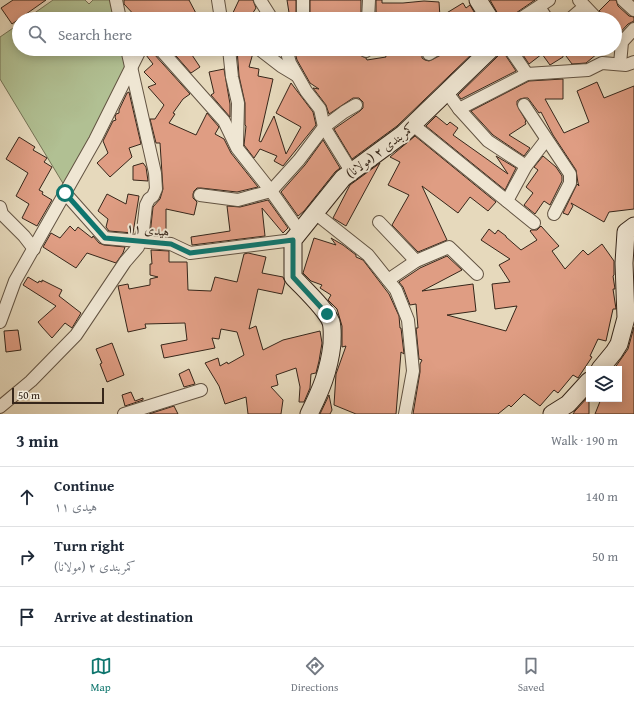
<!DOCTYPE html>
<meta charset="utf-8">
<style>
:root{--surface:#fff;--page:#f2f2f3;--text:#1f2937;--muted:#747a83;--line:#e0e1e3;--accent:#0f766e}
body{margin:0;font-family:"Gentium Book Plus",Amiri,serif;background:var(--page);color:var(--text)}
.controls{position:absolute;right:12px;bottom:12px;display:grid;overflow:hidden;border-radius:0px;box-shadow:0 2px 10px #0003}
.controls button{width:36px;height:36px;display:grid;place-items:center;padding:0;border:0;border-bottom:1px solid var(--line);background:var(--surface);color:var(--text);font:20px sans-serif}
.scale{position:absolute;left:12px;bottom:10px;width:92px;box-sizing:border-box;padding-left:4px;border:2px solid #36261a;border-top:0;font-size:11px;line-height:14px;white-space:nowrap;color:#36261a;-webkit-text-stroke:3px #efe6d3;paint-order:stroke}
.stop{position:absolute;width:12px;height:12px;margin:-9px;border:3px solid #0f766e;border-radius:50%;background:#fff}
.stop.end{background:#0f766e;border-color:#fff;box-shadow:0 1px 4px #0008}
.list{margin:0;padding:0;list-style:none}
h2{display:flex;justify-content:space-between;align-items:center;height:52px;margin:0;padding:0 16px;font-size:17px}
h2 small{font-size:13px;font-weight:400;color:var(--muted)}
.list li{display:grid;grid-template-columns:26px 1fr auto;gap:12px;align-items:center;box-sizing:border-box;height:60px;padding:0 16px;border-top:1px solid var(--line)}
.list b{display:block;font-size:15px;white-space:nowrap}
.list p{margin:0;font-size:13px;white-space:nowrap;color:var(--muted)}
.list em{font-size:13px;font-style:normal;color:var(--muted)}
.icon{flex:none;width:22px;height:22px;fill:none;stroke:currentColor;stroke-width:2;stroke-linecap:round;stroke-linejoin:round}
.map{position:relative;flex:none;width:634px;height:414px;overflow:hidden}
.search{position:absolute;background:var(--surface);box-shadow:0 2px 10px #0003;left:12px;right:12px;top:12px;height:44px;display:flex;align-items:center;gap:10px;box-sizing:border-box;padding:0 14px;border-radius:22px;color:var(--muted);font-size:15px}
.sheet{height:232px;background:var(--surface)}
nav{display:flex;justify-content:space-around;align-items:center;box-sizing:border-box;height:56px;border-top:1px solid var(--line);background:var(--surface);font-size:11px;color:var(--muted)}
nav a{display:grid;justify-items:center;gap:2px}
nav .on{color:var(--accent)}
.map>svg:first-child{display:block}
</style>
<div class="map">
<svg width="634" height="414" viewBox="0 0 634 414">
<rect width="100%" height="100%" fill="#e6d9bc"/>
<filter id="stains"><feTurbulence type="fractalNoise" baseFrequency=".005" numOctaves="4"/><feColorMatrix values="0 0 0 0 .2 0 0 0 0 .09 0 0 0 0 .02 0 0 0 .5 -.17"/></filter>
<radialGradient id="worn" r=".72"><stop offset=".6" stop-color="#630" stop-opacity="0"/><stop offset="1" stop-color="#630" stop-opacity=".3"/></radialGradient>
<g fill="#b1c093" stroke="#747356">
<path d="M53 0H85L89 4 93 0H112L116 19H26Z"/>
<path d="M19 24V49H123L128 73 67 190 0 79V37Z"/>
</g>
<g fill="#df9d83" stroke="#36261a">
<path d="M13 0H46L12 24 1 8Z"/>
<path d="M124 0H189L199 19H138L124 4Z"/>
<path d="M239 0H253L256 8 249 19H230Z"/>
<path d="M287 0H296V19H290Z"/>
<rect x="310" y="0" width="51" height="19"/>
<path d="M376 0H382V3H403L424 1 439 2 440 17 463 3 466 8 470 5 477 17 475 19H376Z"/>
<path d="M490 0H535L516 13 513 19H500L498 14Z"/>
<path d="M610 0H616L618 6 629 16 634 17V21L628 24 615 38V19H604L603 14 599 11Z"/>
<path d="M152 49 154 54 190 94 183 99 173 113 175 114 169 123 196 135 207 113 219 127 215 134 224 139 231 153 258 187 237 192 201 188H197L194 191 193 194V198L197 202 194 215 166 209V236L150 235 153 207 160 199 163 189 160 143H156L150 119H155L164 105 148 87 156 84 144 72 153 64 146 55Z"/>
<path d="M170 49H188L200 67 191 73Z"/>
<path d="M237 49H252L253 53 249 67 259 69 258 76 273 79 259 141 261 142 274 116 286 154 301 127 276 113 291 83 313 112 316 125 283 166 274 161 277 156 260 149 254 158 244 145 246 126 245 125V103L239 76Z"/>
<path d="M294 49H359L360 55 366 58 367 60 386 57 384 49H424L422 54V58L425 60 429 61 441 55 444 49H477L397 126 352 159 334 129 360 111 363 108V102L359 98H353L329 114 326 105 313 88 319 89 310 83 297 60Z"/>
<path d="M501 49H503L504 53 516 71 461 99 458 95 498 56Z"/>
<path d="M519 49H603L586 63 572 64 563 52V57L550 65 542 54 529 64Z"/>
<path d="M224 69 230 104V117L211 95 214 93 209 72Z"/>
<path d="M563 79V99H545L564 133 589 122 577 91 597 82 604 98 634 86V209L609 212 604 222 571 203 573 206 568 215 563 213 577 184 579 186 578 183 576 170 553 135 541 112 539 113 528 98H524L520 99 517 101V105L526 121 525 122 526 124 509 135 530 148 524 156 493 135 471 111 529 81Z"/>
<path d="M129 92 141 144 129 148 132 157 110 177 97 163 108 153 103 141 113 121 116 120 115 117 116 114 119 113V110L127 93Z"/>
<path d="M436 116 447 125 450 122 458 128 453 135 508 174 496 156 516 168 505 190 426 126Z"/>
<path d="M415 136 496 202 488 211 470 197 458 213 422 186 447 240 418 252 392 225 409 195 388 185 400 162 390 157Z"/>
<path d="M19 137 35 147 33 150 47 158 44 162 52 167 39 190 43 192 42 194 52 200 37 226 22 218 29 204 16 196 28 173 6 159Z"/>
<path d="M323 140 340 168 335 172 304 211 298 216 281 192 305 165Z"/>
<path d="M543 156 556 167 562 176V181L550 205 544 201 535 214 524 205 533 193 526 187 538 170 534 167Z"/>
<path d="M143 163 146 167 148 181 133 180V166Z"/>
<path d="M380 163 346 226 333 218 350 185Z"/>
<path d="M107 194 126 204 128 194 139 196 133 233 109 231 106 227 108 219 98 211Z"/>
<path d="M268 200 288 228 283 233 262 208 265 236 192 245 191 237 230 231 227 206 240 207Z"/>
<path d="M70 226 75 231 78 227 92 238 93 236 99 243 104 245 125 247 123 253 116 263 87 253 76 268 43 247 51 233 60 238Z"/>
<path d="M541 226 559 246 552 251 565 269 583 250 588 255 602 244 614 261V275L613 276 615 289H613L616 309H613L606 341 598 339 590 356 592 357 578 378 573 375 558 393 554 390 540 406 524 394 511 407 509 405 498 414H413L420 372V364L422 360 419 359 416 328H418L416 304 410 305 403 287 399 282 420 268 447 256 462 270 422 291 473 284 476 311 447 315 506 331 517 306 495 309 492 284 510 282 499 265 510 259 481 240 489 229 495 234 498 230 506 236V237L521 250 537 240 530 231 531 230H537Z"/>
<path d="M314 238 336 245 331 238 343 245 356 255V257L363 260 389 294 399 316 400 328H401L404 354 401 352 396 414H356L334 405 336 374 346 346 342 347V326L337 309 328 300 331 295 320 288 322 285 311 281 303 273Z"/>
<path d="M151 250 169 251V262H187L188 290 211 291 215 277 237 282 244 254 248 253 266 257 262 273 283 277 285 282 282 294 258 289 249 329 256 326 263 350 283 340 320 331 322 343 319 361 316 373 311 374 310 388 304 402H299L300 387 296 368 276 375 278 385 271 387 283 400 281 414H248L246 397 225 404 219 386 205 363 218 358 220 366 227 362 228 364 244 355 237 332 221 329 219 339 212 338 215 348 164 358 161 345 187 340 185 323 145 324 146 328 128 332 118 286 128 284 129 289 150 285V279L158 277 150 275V264H152Z"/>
<path d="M28 277 38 283 39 281 42 282V280L62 290 59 296 81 313 72 328 65 323 52 338 42 327 38 322 56 306 23 285Z"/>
<path d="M634 327V414H595L601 399H619V369H614L628 349Z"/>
<path d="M18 330 21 350 6 352 4 331Z"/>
<path d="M112 343 124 375 107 382 100 364 102 363 96 349Z"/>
<path d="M189 369 195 384 184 387 179 374Z"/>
<path d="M131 392 135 401 143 398V400L125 406 122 395Z"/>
<path d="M329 395 332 410 330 414H320Z"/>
<path d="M589 396V414H573L575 411Z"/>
<path d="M174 406 178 414H149Z"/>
</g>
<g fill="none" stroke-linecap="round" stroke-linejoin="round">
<defs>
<g id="street">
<path d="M116 0 120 19"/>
<path d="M218 0 221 19"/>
<path d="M260 0 272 19"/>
<path d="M579 0 597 19"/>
<path d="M623 0 634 10"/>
<path d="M539 7 547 19"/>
<path d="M303 19V0"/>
<path d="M368 19 369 0"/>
<path d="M520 19 549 0"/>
<path d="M570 19 584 7"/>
<path d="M160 49 224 121 237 148 271 191 300 232"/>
<path d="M229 49 232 77 238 103 237 145"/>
<path d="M259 49 281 66 296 75"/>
<path d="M286 49 290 63 306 91 320 109 324 127 351 171"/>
<path d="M510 49 527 74"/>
<path d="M366 51 367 49"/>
<path d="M429 54 437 49"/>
<path d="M620 64 622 42 634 29"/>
<path d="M446 91 459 109 488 141 526 166"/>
<path d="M524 105 570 174V183L554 214"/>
<path d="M459 109 527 74 588 70 602 63 626 65 634 62"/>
<path d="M413 125 534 223"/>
<path d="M65 193 105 238 171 244 190 253 293 240"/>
<path d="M200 195 238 200 271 191 299 160 324 127 344 112 356 105"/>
<path d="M507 201 526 166 546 140"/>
<path d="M0 207 2 214 24 236 34 249"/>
<path d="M315 213 368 255 396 290 408 320 413 371 405 414"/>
<path d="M379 222 416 261"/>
<path d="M388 280 416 261 449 247 477 274"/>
<path d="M0 322 15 281 95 140 140 50 142 49"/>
<path d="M0 407 31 381 76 335 125 262 138 247 143 231 146 205 149 199 153 196 156 189 155 173 127 49"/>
<path d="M124 414 201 390"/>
</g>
<g id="secondary">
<path d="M478 0 490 19"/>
<path d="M600 369 614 352 619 344 626 318 624 263 626 232 634 226"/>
<path d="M309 414C321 390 329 371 332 344 332 336 333 329 331 322 326 309 303 288 293 277V240L343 178 403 134 491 49"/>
<path d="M552 414 568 404 589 381"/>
</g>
</defs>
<use href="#street" stroke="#625342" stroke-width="14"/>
<use href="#secondary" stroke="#36261a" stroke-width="19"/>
<use href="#street" stroke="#efe6d3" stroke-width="12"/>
<use href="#secondary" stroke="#efe6d3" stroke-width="17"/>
</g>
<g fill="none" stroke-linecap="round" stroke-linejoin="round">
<path stroke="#0f766e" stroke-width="5" d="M65 193 105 238 171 244 190 253 293 240V277L327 314"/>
</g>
<g text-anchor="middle" stroke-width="4" stroke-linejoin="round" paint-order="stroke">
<g font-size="13" fill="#36261a" stroke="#efe6d3">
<text transform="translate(380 150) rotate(-37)" y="5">کمربندی ۲ (مولانا)</text>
<text transform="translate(148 229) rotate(6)" y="5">هیدی ۱۱</text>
</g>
</g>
<rect width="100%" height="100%" filter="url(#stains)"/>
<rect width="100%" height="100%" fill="url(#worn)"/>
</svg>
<div class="controls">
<button><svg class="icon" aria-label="layers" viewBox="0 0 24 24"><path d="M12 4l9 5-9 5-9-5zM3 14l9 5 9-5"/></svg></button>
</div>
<div class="scale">50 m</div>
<div class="stop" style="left:65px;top:193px"></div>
<div class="stop end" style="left:327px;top:314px"></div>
<div class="search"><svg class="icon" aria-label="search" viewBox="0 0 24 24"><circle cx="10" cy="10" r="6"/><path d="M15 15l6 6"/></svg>Search here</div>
</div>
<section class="sheet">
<h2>3 min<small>Walk · 190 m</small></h2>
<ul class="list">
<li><svg class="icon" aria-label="ahead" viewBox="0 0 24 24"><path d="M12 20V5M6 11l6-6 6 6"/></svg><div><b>Continue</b><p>هیدی ۱۱</p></div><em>140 m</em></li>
<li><svg class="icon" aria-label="right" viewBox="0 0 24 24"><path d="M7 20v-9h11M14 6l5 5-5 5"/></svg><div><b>Turn right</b><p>کمربندی ۲ (مولانا)</p></div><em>50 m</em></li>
<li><svg class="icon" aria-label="arrive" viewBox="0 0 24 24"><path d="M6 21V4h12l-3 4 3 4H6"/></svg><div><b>Arrive at destination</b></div></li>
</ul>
</section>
<nav>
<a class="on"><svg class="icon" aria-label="map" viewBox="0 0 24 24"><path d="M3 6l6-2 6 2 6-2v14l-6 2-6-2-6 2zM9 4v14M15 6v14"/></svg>Map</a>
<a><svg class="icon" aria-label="directions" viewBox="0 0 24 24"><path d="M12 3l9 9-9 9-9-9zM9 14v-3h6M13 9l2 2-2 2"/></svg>Directions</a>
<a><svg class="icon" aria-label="saved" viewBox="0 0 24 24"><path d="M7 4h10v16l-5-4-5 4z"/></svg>Saved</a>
</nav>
